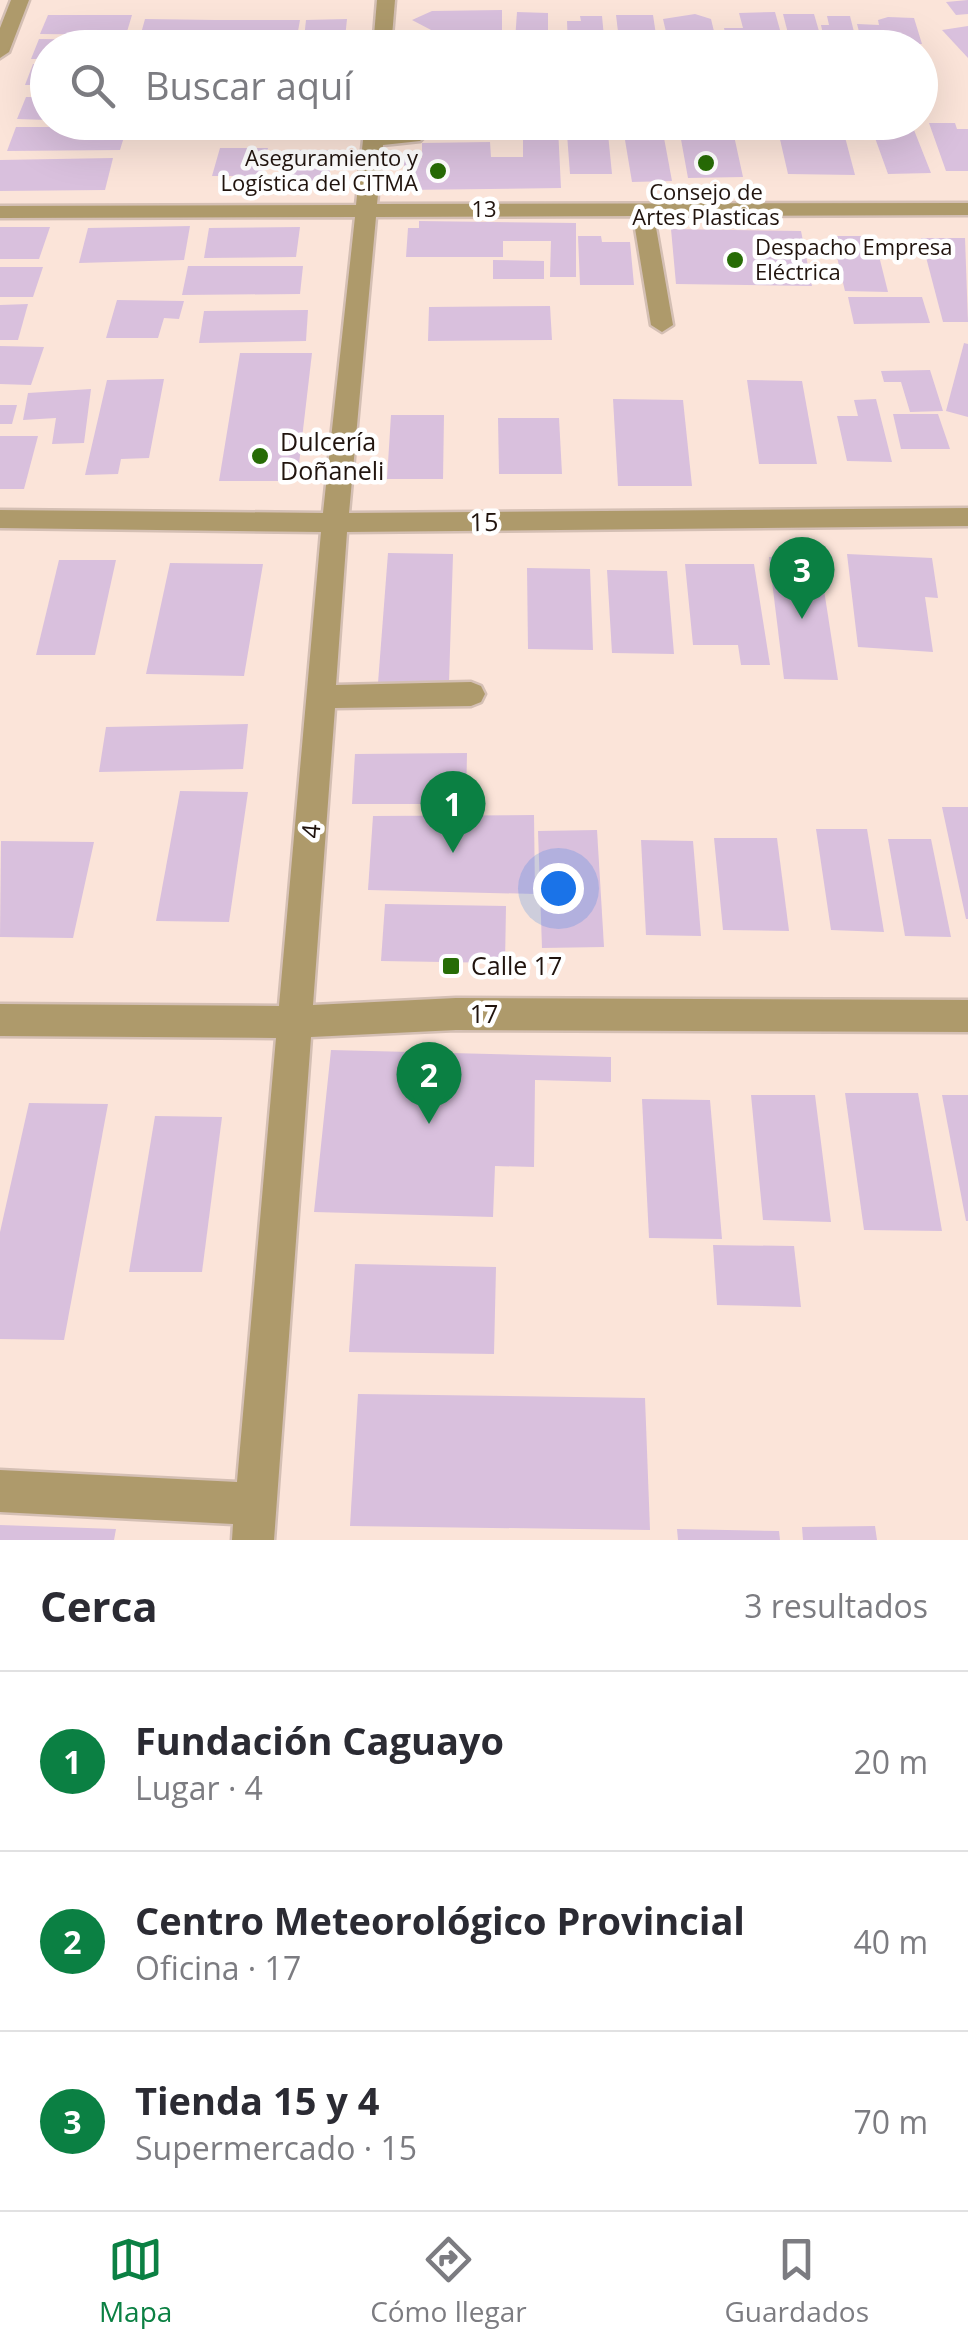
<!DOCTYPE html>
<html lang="es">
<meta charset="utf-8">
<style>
:root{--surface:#fff;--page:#f2f2f3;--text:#2b2b33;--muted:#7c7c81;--line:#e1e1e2;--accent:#0b8043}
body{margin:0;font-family:"Open Sans",sans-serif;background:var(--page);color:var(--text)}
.you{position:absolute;left:558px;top:888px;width:35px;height:35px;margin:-25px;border:8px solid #fff;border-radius:50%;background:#1a73e8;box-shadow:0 0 0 15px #1a73e833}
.badge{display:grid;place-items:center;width:65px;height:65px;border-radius:50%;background:var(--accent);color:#fff;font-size:32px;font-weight:700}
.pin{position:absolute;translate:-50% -82px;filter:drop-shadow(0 2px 5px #0008)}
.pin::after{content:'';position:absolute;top:52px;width:35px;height:30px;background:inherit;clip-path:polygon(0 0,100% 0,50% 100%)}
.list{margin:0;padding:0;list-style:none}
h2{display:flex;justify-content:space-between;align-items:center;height:130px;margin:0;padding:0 40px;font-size:42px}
h2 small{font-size:32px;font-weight:400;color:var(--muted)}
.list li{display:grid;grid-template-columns:65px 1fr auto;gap:30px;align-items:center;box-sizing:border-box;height:180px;padding:0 40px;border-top:2px solid var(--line)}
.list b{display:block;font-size:38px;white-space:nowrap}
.list p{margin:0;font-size:32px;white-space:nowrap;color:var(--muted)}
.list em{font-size:32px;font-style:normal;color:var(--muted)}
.icon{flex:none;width:55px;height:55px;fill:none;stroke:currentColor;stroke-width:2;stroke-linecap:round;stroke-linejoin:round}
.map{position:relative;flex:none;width:968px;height:1540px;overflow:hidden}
.search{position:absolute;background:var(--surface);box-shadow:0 10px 40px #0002;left:30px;right:30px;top:30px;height:110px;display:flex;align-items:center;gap:25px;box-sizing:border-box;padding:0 35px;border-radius:55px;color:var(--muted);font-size:38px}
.sheet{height:670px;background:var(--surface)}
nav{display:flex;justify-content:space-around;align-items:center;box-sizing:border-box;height:140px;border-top:2px solid var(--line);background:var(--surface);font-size:28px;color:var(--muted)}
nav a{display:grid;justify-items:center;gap:5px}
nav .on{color:var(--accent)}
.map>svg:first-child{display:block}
</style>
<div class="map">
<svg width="968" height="1540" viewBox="0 0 968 1540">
<rect width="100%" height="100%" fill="#fbe4d9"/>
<g fill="#d9c0dd">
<path d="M968 0V14L956 15 946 2Z"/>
<path d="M502 10V31H433L412 20 432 11Z"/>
<path d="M517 12 548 13V42L515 41Z"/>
<path d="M775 12 785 48H728L724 28H743L739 13Z"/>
<path d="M695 14 711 19 718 48 660 45 659 32H666L663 19Z"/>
<path d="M783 14H814L823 45H791Z"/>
<path d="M48 15H132L126 35 40 34Z"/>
<path d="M616 15H653L658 48H620Z"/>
<path d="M580 16H602L605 48H568L567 21H581Z"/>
<path d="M827 16H850L858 48H826L821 25H829Z"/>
<path d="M888 17 914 18 922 44 862 43 857 24 879 25 878 20Z"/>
<path d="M145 19 215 20H300L295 48H268L270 38H233L231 48H137Z"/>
<path d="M347 19 344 48H303L306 20Z"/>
<path d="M968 26V58L942 30Z"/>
<path d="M412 38H453L454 44 490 43V48H412Z"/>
<path d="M39 39 125 40 122 48H48V59H31Z"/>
<path d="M33 64H48V85H25Z"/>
<path d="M26 97H48V120L17 119Z"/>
<path d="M701 122H731L743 177 688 178 680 134H704Z"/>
<path d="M776 122H841L855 175 788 174Z"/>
<path d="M897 123 899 130H914L931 173 888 174 870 124Z"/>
<path d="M929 123H955L957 129H968V171H946Z"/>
<path d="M16 127H127L120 150 7 151Z"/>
<path d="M662 127 672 181 632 182 623 128Z"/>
<path d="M523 128H558L561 188 404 190V159L422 158V143L490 142 491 157H523Z"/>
<path d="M567 134H608L612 174H570Z"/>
<path d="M220 148H268L261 176H212Z"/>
<path d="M291 150H332L329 181H287Z"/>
<path d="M113 158 105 190 0 191V160Z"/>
<path d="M419 221 576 223V277H550L551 241H503V257H406L408 228H419Z"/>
<path d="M190 226 184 260 79 263 88 228Z"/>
<path d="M0 227H50L39 259H0Z"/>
<path d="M300 227 296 257 204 258 209 228Z"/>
<path d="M671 229 801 231 812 286 676 284Z"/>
<path d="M578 236H601L602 242H630L634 285H580Z"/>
<path d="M832 236H874L888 292 845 291Z"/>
<path d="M921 238H965L968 322H943Z"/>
<path d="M493 260 544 261V279H493Z"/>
<path d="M188 266H303L300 294 182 295Z"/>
<path d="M0 267H43L33 297H0Z"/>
<path d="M848 297H922L930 323 854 324Z"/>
<path d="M117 300 184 301 179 319 164 318 158 338H106Z"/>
<path d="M28 304 18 340H0V305Z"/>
<path d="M550 306 552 340 428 341 429 307Z"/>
<path d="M308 310 306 341 199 343 204 311Z"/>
<path d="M964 343 968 344V417L946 411Z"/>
<path d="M0 346 44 347 31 385 0 384Z"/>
<path d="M240 353H312L297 481H219Z"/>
<path d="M930 370 943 411 910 412 901 382H884L881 371Z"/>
<path d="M164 379 149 458 121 459 118 474 85 475 107 380Z"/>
<path d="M747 380 802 381 817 464H759Z"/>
<path d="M91 389 84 443 52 444 56 418 23 420 28 393Z"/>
<path d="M613 399 683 400 692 486H618Z"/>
<path d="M876 399 892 462 847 461 837 416H858L854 400Z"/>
<path d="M0 405H17L12 424H0Z"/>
<path d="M893 414H938L950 449H901Z"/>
<path d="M391 415H444L443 479H387Z"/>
<path d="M498 418H559L562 474H499Z"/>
<path d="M0 436H38L24 489H0Z"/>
<path d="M388 553 453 554 449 683H378Z"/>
<path d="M847 554 932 558 938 598 925 597 933 652 858 647Z"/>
<path d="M769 557 819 558 838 680 784 679Z"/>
<path d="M59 560H116L95 655H36Z"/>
<path d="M170 563 263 564 244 676 146 674Z"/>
<path d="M685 564H754L770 665H741L738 645H693Z"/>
<path d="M527 568 590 569 593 650 528 649Z"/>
<path d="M607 570 667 571 674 654 612 653Z"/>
<path d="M248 724 243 769 99 772 106 727Z"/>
<path d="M467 753 466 804H352L355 754Z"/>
<path d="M180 791 248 792 229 922 156 921Z"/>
<path d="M942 807H968V919H966Z"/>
<path d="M534 815 535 894 368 890 373 816Z"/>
<path d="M816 829H867L884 932 831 930Z"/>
<path d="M597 830 604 947 542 948 538 831Z"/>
<path d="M714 838H777L789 931 723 930Z"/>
<path d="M888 839H931L951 937 905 936Z"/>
<path d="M641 840 693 841 701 936 646 935Z"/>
<path d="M1 841 94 842 73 938 0 937Z"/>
<path d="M385 904 506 906 505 963 381 961Z"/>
<path d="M331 1050 611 1057V1082L535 1080 534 1167 495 1166 493 1217 314 1212Z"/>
<path d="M845 1093H918L942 1231 864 1230Z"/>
<path d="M751 1095H815L831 1222 763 1220Z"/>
<path d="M942 1095H968V1221H966Z"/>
<path d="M642 1099 710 1100 722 1239 649 1238Z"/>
<path d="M29 1103 108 1104 64 1340 0 1339V1232Z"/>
<path d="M155 1116 222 1117 202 1272H129Z"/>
<path d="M713 1245 794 1246 801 1307 717 1305Z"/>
<path d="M355 1264 496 1267 494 1354 349 1352Z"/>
<path d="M358 1394 645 1398 650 1530 350 1526Z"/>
<path d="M0 1525 116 1529 114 1540H0Z"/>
<path d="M875 1526 877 1540H803L802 1527Z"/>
<path d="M677 1529 779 1531 780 1540H678Z"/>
</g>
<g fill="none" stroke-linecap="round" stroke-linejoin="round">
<defs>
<g id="minor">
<path d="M11 0H29L9 52 0 58V28Z"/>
<path d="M377 0H395L391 48H373Z"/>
<path d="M365 122H385L384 133 418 127 428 133 420 141 383 145 377 204 968 203V215L654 216 673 325 662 332 651 325 633 216 376 217 349 513 968 508V526L347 532 336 685 471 682 481 686 485 694 481 702 471 706 335 708 313 1005 456 998 968 1000V1032L456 1030 311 1037 274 1540H232L233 1524 0 1512V1470L237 1482 276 1038 0 1036V1004L279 1006 321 532 0 528V510L323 513 355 217 0 218V206L356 205Z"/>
</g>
</defs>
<use href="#minor" stroke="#d4bfb4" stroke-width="5"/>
<use href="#minor" fill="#ae9a6b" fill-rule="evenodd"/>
</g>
<g fill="#276c06" stroke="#fff" stroke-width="4">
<circle cx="706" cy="163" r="10"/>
<circle cx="438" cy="171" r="10"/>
<circle cx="735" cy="260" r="10"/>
<circle cx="260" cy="456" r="10"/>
<rect x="441" y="956" width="20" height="20" rx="5"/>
</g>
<g text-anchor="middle" stroke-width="9" stroke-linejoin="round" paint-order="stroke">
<g font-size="22" fill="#21140e" stroke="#fff" text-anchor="end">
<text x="418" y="166">Aseguramiento y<tspan x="418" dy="25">Logística del CITMA</tspan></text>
<text x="706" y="200" text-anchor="middle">Consejo de<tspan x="706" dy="25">Artes Plasticas</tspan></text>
<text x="755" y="255" text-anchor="start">Despacho Empresa<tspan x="755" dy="25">Eléctrica</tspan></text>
</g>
<g font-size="22" fill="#21140e" stroke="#fff">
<text x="484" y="217">13</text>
</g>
<g font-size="25" fill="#21140e" stroke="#fff" text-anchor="start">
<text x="280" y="451">Dulcería<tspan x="280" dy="29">Doñaneli</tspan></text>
<text x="471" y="975">Calle 17</text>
</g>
<g font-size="25" fill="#21140e" stroke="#fff">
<text transform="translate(484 522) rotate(-1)" y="9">15</text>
<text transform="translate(311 831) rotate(-85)" y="9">4</text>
<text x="484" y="1023">17</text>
</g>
</g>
</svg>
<div class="you"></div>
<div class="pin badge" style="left:453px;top:853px">1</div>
<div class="pin badge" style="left:429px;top:1124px">2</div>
<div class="pin badge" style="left:802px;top:619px">3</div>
<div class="search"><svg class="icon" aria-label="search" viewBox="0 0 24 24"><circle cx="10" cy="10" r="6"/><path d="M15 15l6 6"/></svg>Buscar aquí</div>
</div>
<section class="sheet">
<h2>Cerca<small>3 resultados</small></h2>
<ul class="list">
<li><span class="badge">1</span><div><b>Fundación Caguayo</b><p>Lugar · 4</p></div><em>20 m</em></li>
<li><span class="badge">2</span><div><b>Centro Meteorológico Provincial</b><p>Oficina · 17</p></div><em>40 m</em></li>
<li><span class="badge">3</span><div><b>Tienda 15 y 4</b><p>Supermercado · 15</p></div><em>70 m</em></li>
</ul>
</section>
<nav>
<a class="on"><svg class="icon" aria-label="map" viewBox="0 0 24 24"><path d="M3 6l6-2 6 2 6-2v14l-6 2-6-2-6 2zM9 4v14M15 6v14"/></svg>Mapa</a>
<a><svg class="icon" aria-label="directions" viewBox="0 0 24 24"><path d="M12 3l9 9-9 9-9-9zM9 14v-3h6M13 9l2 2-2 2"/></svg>Cómo llegar</a>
<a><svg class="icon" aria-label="saved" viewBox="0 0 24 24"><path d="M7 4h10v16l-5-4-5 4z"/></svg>Guardados</a>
</nav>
